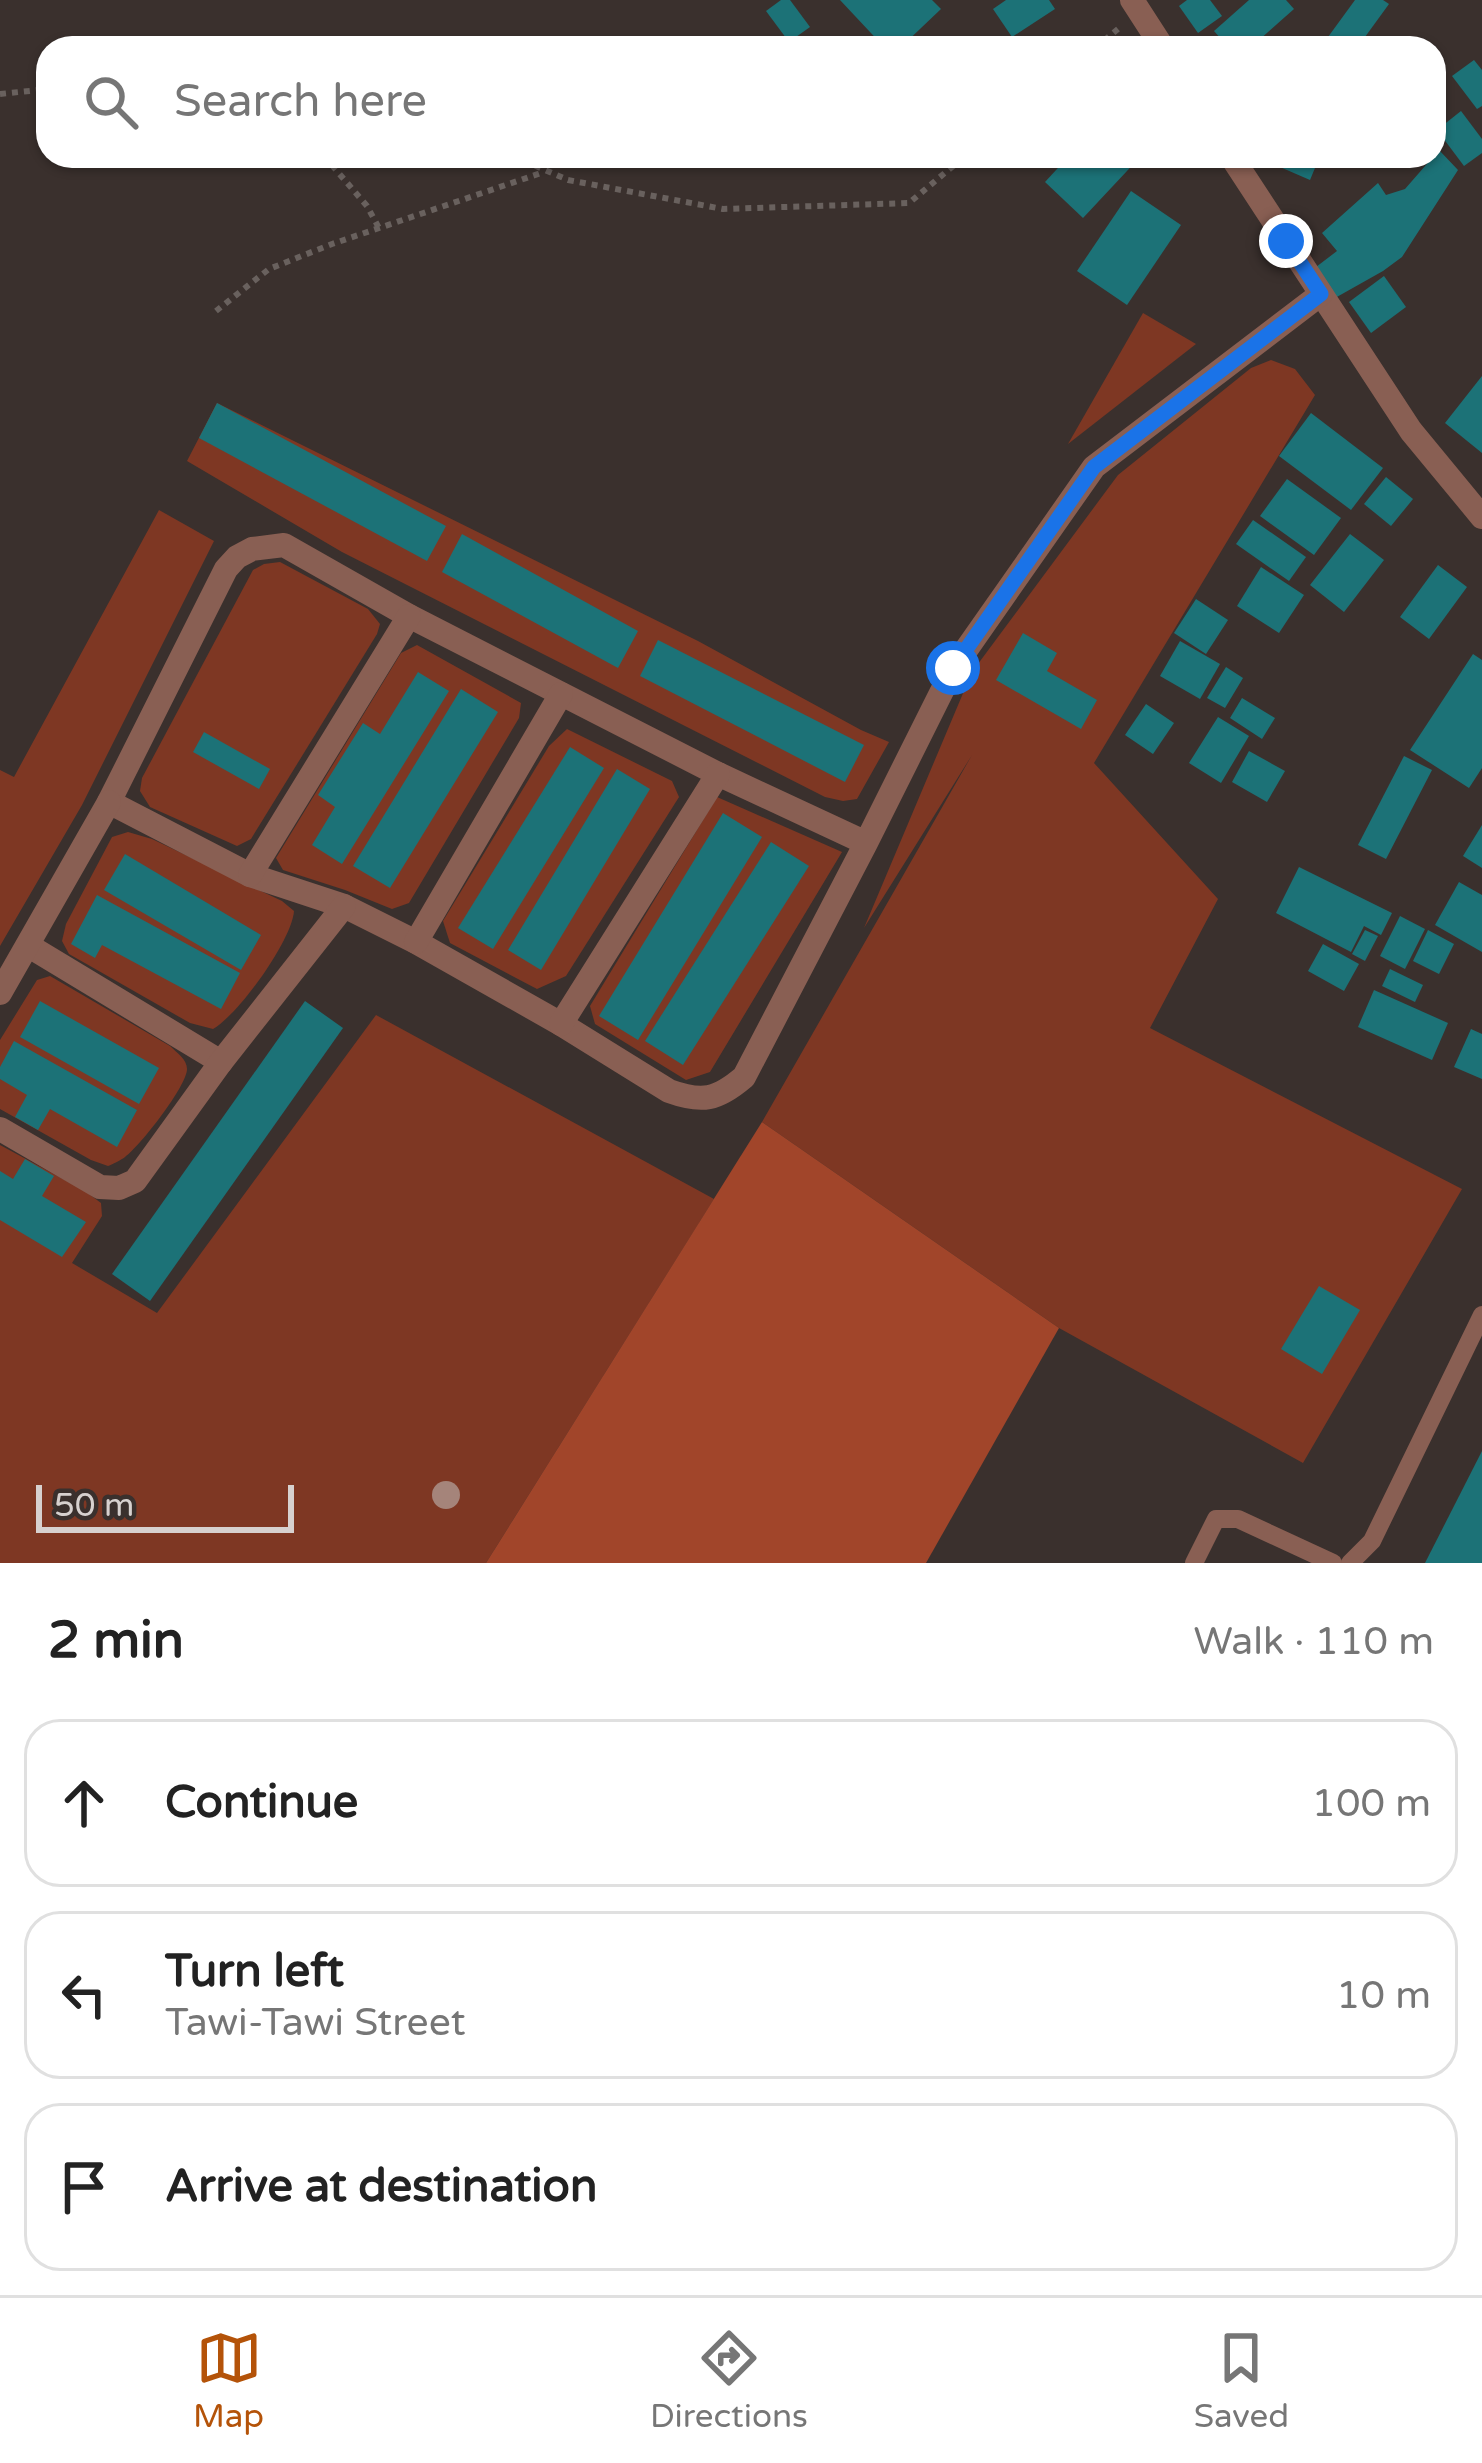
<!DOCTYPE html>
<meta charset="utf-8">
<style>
:root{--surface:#fff;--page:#f2f2f2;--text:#222;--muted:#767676;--line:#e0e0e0;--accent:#b45309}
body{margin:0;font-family:"Varela Round",sans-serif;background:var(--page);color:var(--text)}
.scale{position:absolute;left:36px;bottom:30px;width:258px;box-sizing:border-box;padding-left:12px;border:6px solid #d7d1cf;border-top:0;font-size:33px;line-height:42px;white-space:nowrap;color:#d7d1cf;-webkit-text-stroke:9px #3a302d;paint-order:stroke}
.stop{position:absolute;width:36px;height:36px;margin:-27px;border:9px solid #1a73e8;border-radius:50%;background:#fff}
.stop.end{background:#1a73e8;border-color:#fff;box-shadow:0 3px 12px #0008}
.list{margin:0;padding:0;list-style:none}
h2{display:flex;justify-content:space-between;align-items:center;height:156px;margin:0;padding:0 48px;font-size:51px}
h2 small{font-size:39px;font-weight:400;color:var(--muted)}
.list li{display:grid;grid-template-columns:78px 1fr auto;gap:36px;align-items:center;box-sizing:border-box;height:168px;margin:0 24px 24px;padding:0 24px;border:3px solid var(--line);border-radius:36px}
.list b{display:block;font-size:45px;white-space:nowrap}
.list p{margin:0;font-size:39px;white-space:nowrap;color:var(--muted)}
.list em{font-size:39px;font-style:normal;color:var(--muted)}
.icon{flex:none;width:66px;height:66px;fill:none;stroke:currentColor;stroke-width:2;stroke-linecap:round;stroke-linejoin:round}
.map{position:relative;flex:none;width:1482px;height:1563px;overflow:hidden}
.search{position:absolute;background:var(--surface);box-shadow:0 3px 9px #0004;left:36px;right:36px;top:36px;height:132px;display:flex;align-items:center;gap:30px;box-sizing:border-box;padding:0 42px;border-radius:36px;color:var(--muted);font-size:45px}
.sheet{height:732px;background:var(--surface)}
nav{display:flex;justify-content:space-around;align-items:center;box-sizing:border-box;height:168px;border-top:3px solid var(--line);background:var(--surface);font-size:33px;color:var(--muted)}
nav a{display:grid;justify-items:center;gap:6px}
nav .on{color:var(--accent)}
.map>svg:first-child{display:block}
</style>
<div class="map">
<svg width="1482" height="1563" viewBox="0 0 1482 1563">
<rect width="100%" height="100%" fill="#3a302d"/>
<g fill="#7e3723">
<path d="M1143 313 1196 344 1068 444Z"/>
<path d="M1271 360 1295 369 1315 395 1094 763 1218 899 1150 1028 1462 1189 1303 1463 1059 1328 762 1122 972 755 864 928 972 672 1118 475 1251 368Z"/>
<path d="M217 403 698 641 861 730 889 742 857 799 843 801 825 797 342 552 187 461Z"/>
<path d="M159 510 214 541 82 805 0 946V770L14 777Z"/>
<path d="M280 562 368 609 380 624 377 634 251 839 237 846 150 807 140 791 142 778 253 570 264 564Z"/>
<path d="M417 645 521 703 519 718 409 903 392 909 345 890 283 870 276 858 401 653Z"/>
<path d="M567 729 672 781 679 797 566 976 537 989 450 943 443 921 549 746Z"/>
<path d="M717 797 842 852 710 1072 686 1080 595 1024 590 1006Z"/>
<path d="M128 832 152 839 282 901 294 911C292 940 239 1014 213 1029L190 1023 69 954 62 941 66 924 112 837Z"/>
<path d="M50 976 170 1046C177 1053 187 1059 187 1069 187 1086 140 1146 125 1157 123 1159 111 1165 108 1166L91 1160 0 1109V1040L37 980Z"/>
<path d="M376 1015 714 1199 486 1563H0V1145L85 1191 101 1203 102 1216 72 1263 157 1313Z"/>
</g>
<path fill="#a1452a" d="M762 1122 1059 1328 926 1563H486Z"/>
<g fill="#1c7277">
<path d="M781 0H790L810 27 789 42 766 11Z"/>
<path d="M840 0H932L941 9 900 48H885Z"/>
<path d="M1006 0H1049L1055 9 1012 37 993 9Z"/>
<path d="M1187 0H1210L1222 16 1198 33 1179 6Z"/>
<path d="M1249 0H1286L1294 9 1250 48H1229L1214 31Z"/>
<path d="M1355 0H1383L1389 4 1357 48H1320Z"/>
<path d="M1474 60 1482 70V106L1477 109 1452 76Z"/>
<path d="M1461 111 1482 139V153L1464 166 1437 130Z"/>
<path d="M1439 150 1458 170 1402 257 1383 271 1335 298 1316 267 1337 251 1322 233 1378 183 1386 195 1405 189Z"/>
<path d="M1069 156H1141L1083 218 1045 182Z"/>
<path d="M1285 156H1320L1310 180 1280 167Z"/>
<path d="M1131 191 1181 225 1127 305 1077 271Z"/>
<path d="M1384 276 1406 307 1371 333 1349 302Z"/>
<path d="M1482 376V453L1445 423Z"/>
<path d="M217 403 446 526 427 561 199 438Z"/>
<path d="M1311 413 1383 468 1351 510 1279 456Z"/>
<path d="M1386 477 1413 499 1391 526 1364 504Z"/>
<path d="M1287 479 1341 518 1314 555 1260 516Z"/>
<path d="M1253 520 1306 557 1289 581 1236 544Z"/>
<path d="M462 534 638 631 618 668 442 572Z"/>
<path d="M1350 534 1384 560 1344 612 1310 585Z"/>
<path d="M1438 565 1467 587 1429 639 1400 617Z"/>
<path d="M1261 567 1304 595 1279 633 1237 606Z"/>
<path d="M1196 599 1228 620 1206 654 1174 633Z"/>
<path d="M1023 633 1057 653 1047 671 1097 700 1081 729 996 680Z"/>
<path d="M658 640 864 745 845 782 640 676Z"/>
<path d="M1180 641 1220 664 1200 699 1160 676Z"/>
<path d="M1473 654 1482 660V768L1469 788 1410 750Z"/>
<path d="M1226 667 1243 678 1225 708 1207 698Z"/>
<path d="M418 672 449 691 342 864 312 845 335 807 318 795 363 723 380 734Z"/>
<path d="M461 689 498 712 390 888 353 866Z"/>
<path d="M1242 698 1275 718 1262 739 1230 718Z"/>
<path d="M1146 704 1174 723 1153 754 1125 735Z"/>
<path d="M1218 717 1249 736 1221 783 1189 763Z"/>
<path d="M204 732 270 769 259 789 193 752Z"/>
<path d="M570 747 604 768 493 949 458 928Z"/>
<path d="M1249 751 1285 771 1267 802 1232 782Z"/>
<path d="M1404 756 1432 770 1386 859 1358 845Z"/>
<path d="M617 769 650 789 541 970 508 950Z"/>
<path d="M723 813 762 837 638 1040 599 1016Z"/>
<path d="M1482 825V868L1463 856Z"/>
<path d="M771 842 809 866 683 1065 645 1041Z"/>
<path d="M125 854 261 935 241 970 104 890Z"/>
<path d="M1299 867 1392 913 1381 935 1364 926 1351 952 1276 913Z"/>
<path d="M1459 882 1482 895V952L1435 925Z"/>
<path d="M97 895 240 973 221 1009 102 945 95 958 71 944Z"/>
<path d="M1400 916 1425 929 1405 969 1380 956Z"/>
<path d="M1365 930 1378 936 1365 961 1352 954Z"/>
<path d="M1428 930 1454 944 1439 974 1413 961Z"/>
<path d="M1323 944 1359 964 1344 991 1308 971Z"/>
<path d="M1390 969 1423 985 1415 1002 1382 986Z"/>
<path d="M1374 990 1448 1023 1432 1060 1358 1027Z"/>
<path d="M40 1001 159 1068 139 1104 20 1037Z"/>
<path d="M305 1001 343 1028 150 1301 112 1274Z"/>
<path d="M1471 1029 1482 1034V1079L1454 1067Z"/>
<path d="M14 1041 137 1110 117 1147 50 1109 38 1130 15 1117 27 1095 0 1079V1067Z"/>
<path d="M25 1159 54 1176 42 1196 86 1222 62 1257 0 1220V1171L13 1179Z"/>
<path d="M1319 1286 1360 1310 1322 1374 1281 1349Z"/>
<path d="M1482 1451V1563H1425Z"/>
</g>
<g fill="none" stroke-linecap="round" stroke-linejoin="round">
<g stroke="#69615e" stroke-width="6" stroke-dasharray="6 6" stroke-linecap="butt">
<path d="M1095 48 1118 29"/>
<path d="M0 94 48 89"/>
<path d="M324 156 367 206 379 228"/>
<path d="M513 156 568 180 723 209 909 203 965 156"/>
<path d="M216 311 269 269 332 244 544 172"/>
</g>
<g stroke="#895f53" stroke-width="18">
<path d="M1194 1563 1216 1519H1238L1333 1563"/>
<path d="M1350 1563 1372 1541 1482 1315"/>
</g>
<g stroke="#895f53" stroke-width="24">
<path d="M1132 0 1163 48"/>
<path d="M1231 156 1411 431 1482 517"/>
<path d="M866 843 718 774 409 616 284 545 252 549 237 557 226 569 109 802 250 875 344 906 416 942 561 1024 669 1091C702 1103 717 1100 744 1077L866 843 954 667 1094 467 1321 294"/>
<path d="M250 875 409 616"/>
<path d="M416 942 561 694"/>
<path d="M29 946 221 1062"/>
<path d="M0 993 109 802"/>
<path d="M561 1024 718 774"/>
<path d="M0 1129 100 1187 119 1188 135 1181 221 1062 344 906"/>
</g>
</g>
<circle fill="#a5847a" cx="446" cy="1495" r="14"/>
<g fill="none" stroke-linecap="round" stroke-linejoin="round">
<path stroke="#1a73e8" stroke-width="15" d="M953 668 1094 467 1321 294 1286 241"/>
</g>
</svg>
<div class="scale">50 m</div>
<div class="stop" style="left:953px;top:668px"></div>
<div class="stop end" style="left:1286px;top:241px"></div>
<div class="search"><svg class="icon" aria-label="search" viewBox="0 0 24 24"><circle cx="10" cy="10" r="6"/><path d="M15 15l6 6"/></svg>Search here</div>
</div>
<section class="sheet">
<h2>2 min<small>Walk · 110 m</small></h2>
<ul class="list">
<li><svg class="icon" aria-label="ahead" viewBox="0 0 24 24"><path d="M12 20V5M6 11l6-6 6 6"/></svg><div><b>Continue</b></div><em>100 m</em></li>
<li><svg class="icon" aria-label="left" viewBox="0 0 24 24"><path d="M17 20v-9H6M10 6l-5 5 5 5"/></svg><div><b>Turn left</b><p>Tawi-Tawi Street</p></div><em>10 m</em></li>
<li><svg class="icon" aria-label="arrive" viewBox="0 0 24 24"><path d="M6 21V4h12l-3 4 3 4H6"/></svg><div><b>Arrive at destination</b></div></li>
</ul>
</section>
<nav>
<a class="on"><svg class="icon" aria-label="map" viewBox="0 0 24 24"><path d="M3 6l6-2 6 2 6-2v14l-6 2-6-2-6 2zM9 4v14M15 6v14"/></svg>Map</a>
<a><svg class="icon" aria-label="directions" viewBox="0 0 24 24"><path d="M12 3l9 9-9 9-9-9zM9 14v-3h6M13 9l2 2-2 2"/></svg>Directions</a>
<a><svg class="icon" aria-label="saved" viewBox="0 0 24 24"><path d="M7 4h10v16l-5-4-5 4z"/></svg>Saved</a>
</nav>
